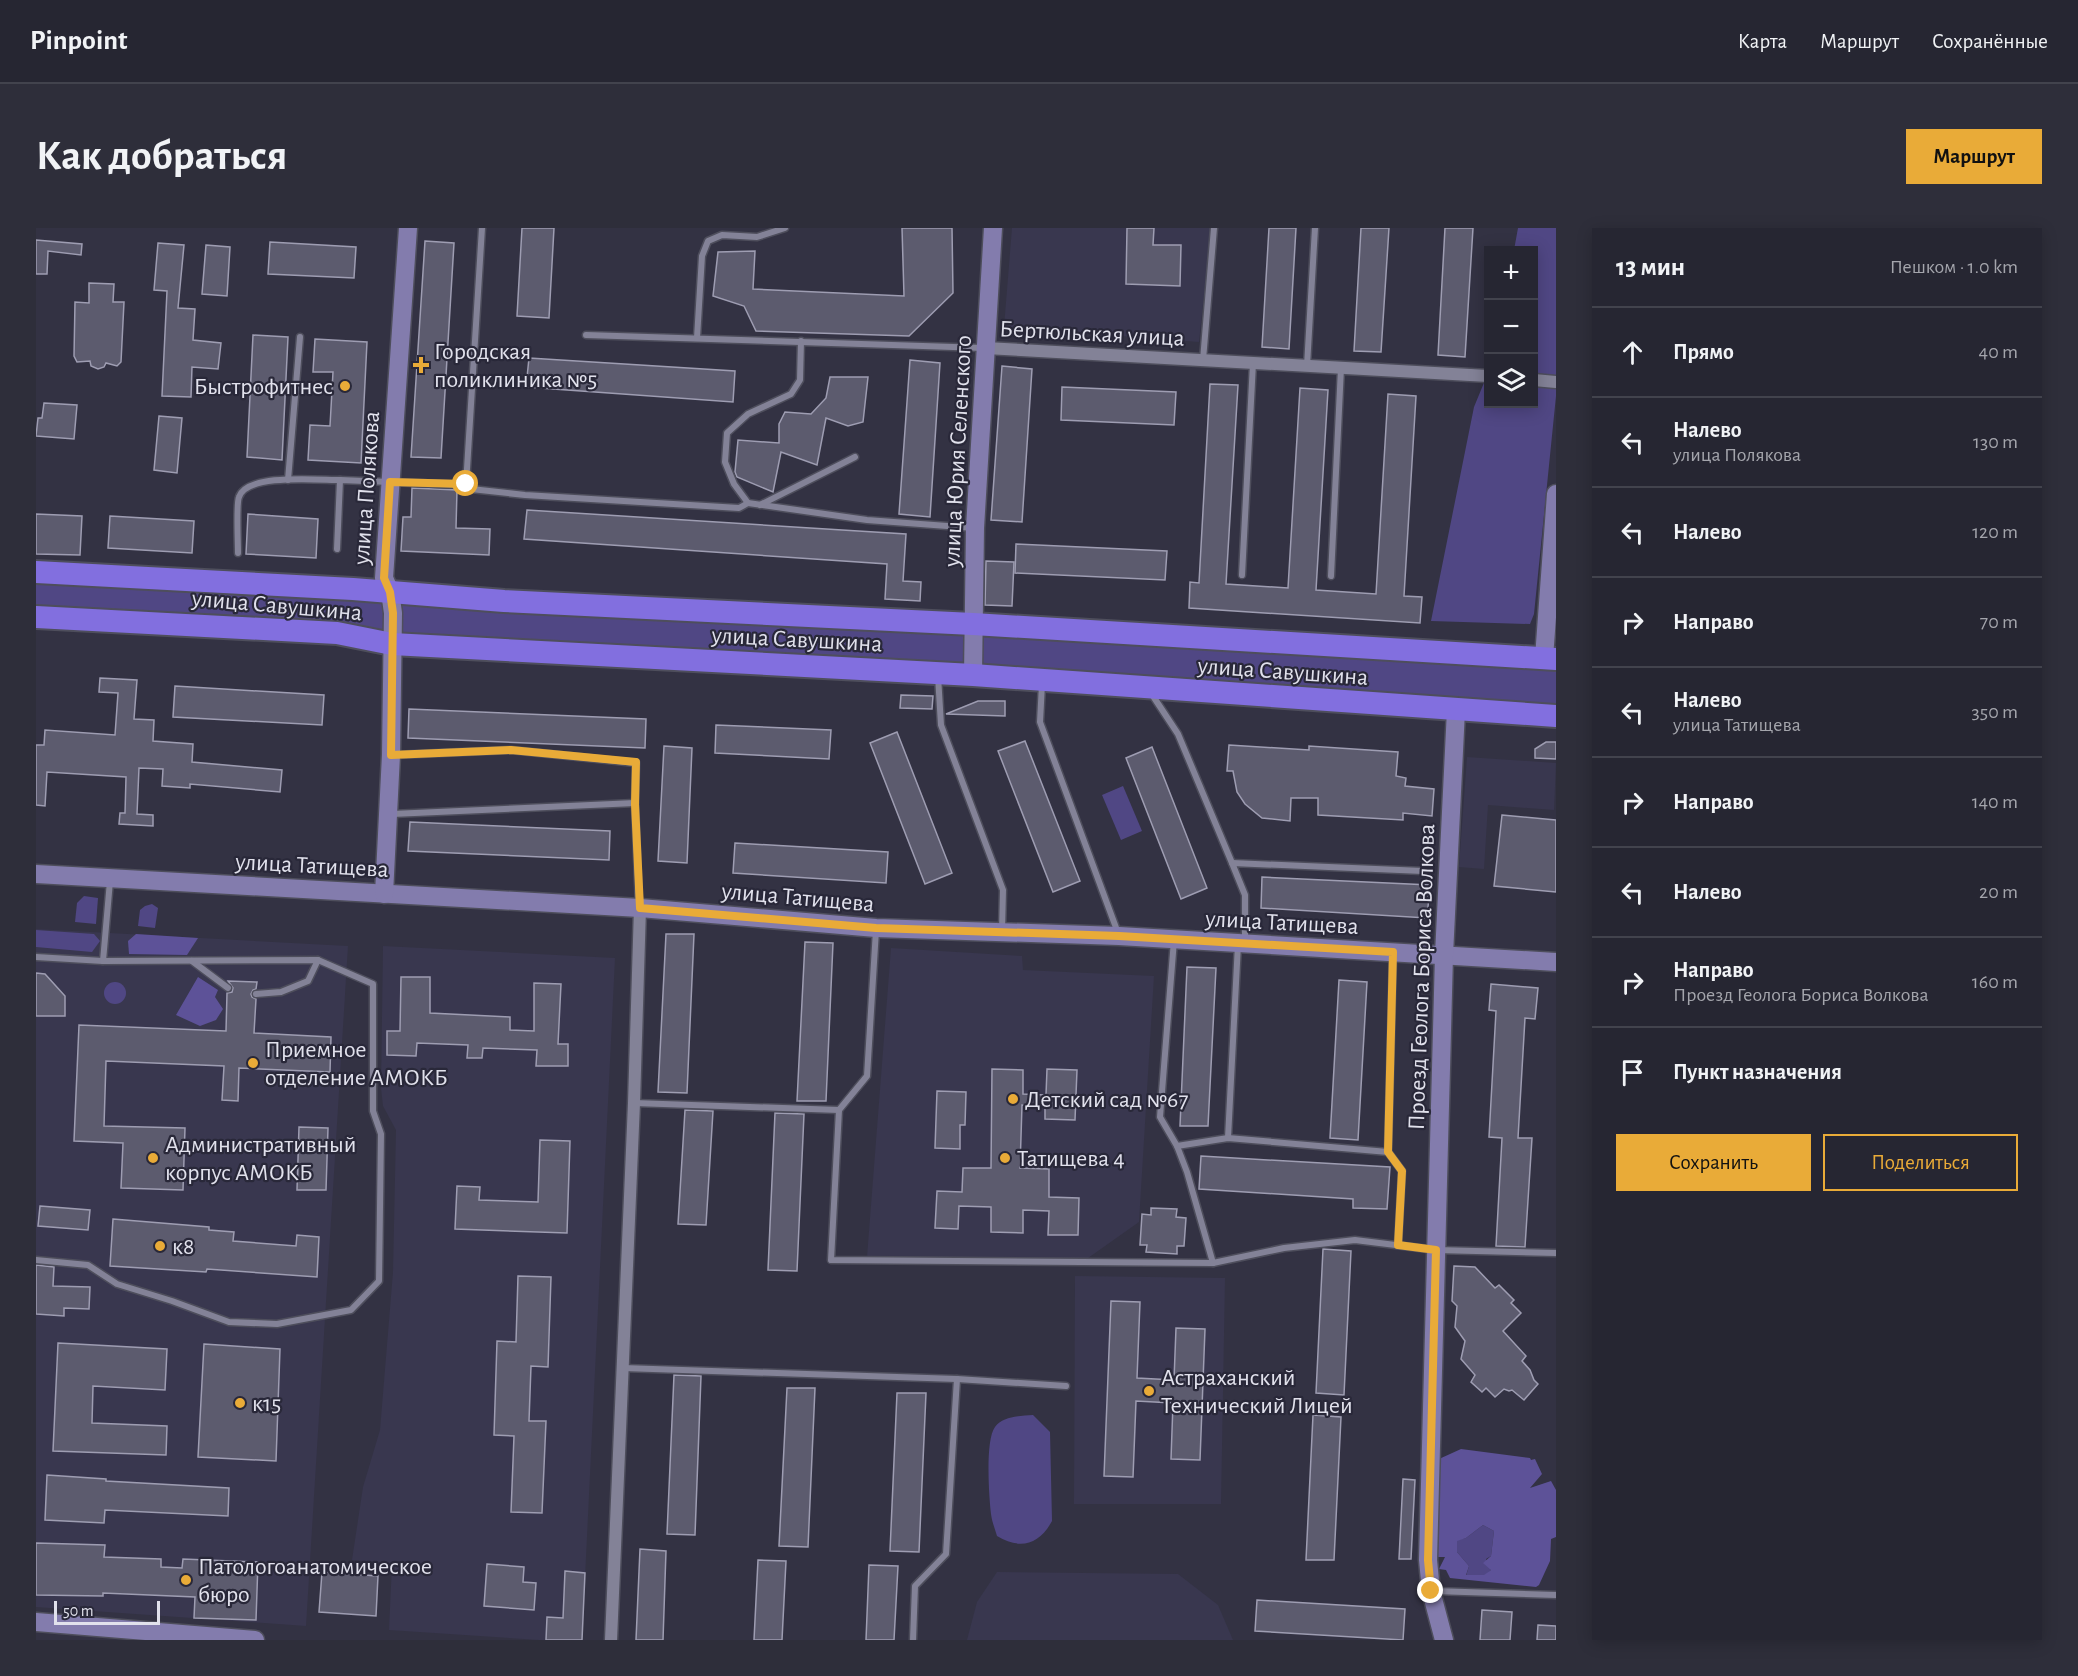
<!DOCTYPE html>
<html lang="ru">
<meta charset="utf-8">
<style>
:root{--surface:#262632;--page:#2e2e3a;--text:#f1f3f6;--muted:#a4a5ac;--line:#42434d;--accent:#e9ab38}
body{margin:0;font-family:"Alegreya Sans",sans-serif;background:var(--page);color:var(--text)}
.controls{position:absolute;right:18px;top:18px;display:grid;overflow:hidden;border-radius:0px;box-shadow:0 3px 15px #0003}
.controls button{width:54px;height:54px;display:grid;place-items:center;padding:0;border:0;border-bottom:2px solid var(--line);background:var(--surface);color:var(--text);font:30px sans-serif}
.scale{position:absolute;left:18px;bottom:15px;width:106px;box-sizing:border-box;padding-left:6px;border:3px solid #e1e1ec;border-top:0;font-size:16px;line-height:21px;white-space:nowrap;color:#e1e1ec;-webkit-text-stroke:4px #292839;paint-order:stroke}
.stop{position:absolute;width:18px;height:18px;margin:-14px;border:4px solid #e9ab38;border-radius:50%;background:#fff}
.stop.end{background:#e9ab38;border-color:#fff;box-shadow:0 2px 6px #0008}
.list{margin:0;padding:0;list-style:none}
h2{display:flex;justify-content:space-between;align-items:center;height:78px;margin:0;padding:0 24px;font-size:26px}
h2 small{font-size:20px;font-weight:400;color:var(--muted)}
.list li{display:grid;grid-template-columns:39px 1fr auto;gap:18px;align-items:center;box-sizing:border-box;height:90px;padding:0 24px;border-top:2px solid var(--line)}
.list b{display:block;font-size:22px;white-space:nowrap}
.list p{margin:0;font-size:20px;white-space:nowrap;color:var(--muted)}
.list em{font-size:20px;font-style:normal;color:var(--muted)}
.actions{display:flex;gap:12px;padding:18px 24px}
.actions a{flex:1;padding:14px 0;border:2px solid var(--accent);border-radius:0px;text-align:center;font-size:21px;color:var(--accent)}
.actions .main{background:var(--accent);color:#111}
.icon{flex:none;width:33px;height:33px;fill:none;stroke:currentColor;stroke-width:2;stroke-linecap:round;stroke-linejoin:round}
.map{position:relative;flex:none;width:1520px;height:1412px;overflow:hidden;border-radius:0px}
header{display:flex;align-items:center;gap:36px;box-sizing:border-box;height:84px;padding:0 30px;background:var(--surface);border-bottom:2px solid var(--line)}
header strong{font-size:28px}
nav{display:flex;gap:33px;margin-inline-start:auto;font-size:21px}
.intro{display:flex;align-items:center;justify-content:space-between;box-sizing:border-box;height:144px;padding:0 36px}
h1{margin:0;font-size:42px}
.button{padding:15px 27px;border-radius:0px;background:var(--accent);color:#111;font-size:21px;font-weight:700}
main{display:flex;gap:36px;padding:0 36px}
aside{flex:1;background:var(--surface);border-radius:0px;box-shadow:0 3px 15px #0003}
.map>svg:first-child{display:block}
</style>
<header>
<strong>Pinpoint</strong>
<nav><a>Карта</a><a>Маршрут</a><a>Сохранённые</a></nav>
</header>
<div class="intro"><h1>Как добраться</h1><a class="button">Маршрут</a></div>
<main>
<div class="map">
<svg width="1520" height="1412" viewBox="0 0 1520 1412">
<rect width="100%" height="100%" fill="#333243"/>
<g fill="#39374f">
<path d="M976 0H1175L1163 114 968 99Z"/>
<path d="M1431 529 1520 535 1518 582 1452 577 1448 641 1423 639Z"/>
<path d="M0 701 312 718 270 1398 0 1379Z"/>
<path d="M347 718 579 730 546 1412H503L353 1402 356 1336 316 1332 327 1259 344 1202 357 1044 360 902 347 878 345 860Z"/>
<path d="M855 720 986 728 987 742 1118 748 1103 994 1045 1035 831 1029Z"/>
<path d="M1039 1048 1189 1050 1185 1276H1038Z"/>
<path d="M961 1344 1142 1346 1182 1377 1197 1412H931L941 1374Z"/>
</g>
<g fill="#504784">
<path d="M1482 0H1520V168L1498 386 1494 396 1395 393 1438 179 1452 145V176H1498V22H1478Z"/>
<path d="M0 344 1520 432V488L0 389Z"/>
<path d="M1087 558 1106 603 1085 612 1066 567Z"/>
<path d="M48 668 62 670 60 696 39 694 41 675Z"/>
<path d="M116 676 122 680 119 700 102 698 104 682 109 678Z"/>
<path d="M0 702 58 706 64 713 56 724 0 719Z"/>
<circle cx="79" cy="765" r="11"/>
<path d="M997 1187 1014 1204 1016 1293C1003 1317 984 1322 961 1308 959 1301 956 1294 955 1286 953 1269 949 1212 959 1199 967 1188 985 1188 997 1187Z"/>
<path d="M1447 1297 1458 1303 1455 1328 1450 1331 1455 1342 1448 1348H1430L1433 1338 1421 1324V1312L1430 1310Z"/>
</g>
<g fill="#5d5298" fill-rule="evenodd">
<path d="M100 706 162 710 151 727 93 726 92 713Z"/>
<path d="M162 749 182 762 179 769 187 781 180 792 164 798 140 787Z"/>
<path d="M1425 1221 1494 1230 1495 1232 1499 1231 1506 1246 1494 1260 1515 1253 1520 1262V1309L1515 1311 1514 1333 1503 1357 1500 1359 1414 1350 1410 1342 1403 1341 1409 1329H1398L1403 1231ZM1447 1297 1458 1303 1455 1328 1447 1335 1455 1342 1448 1347H1430L1433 1338 1421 1324V1313L1430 1310Z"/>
</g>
<g fill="#5c5b6e" stroke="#9e9db2" stroke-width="1.5">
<path d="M486 0H518L513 90 481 88Z"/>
<path d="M866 0H916L917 65 873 108 720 103 708 78 677 68 682 24 719 23 717 61 868 68Z"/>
<path d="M1091 0H1118L1117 17H1145L1144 58 1090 56Z"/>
<path d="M1233 0H1260L1253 121 1226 119Z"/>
<path d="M1325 0H1353L1345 124 1318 123Z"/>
<path d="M1409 0H1437L1429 129 1402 127Z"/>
<path d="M0 12 46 16 45 27 12 23 11 46H0Z"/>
<path d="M389 13 418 15 405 230 375 229Z"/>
<path d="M234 14 320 19 318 50 232 46Z"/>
<path d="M122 15 148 17 142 80 159 81 157 112 185 115 182 141 156 139 155 169 126 168 131 63 118 62Z"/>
<path d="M170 17 194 19 191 68 166 66Z"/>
<path d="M53 55 78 56 77 74H88L85 134 81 138 70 135 68 139 62 141 55 138 54 133 41 134 38 128 39 74 53 75Z"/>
<path d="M217 107 252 109 246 232 211 229Z"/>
<path d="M279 111 331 114 325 235 272 232 274 197 294 198 297 144H277Z"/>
<path d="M493 130 699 143 697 174 490 159Z"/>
<path d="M874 132 904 135 894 289 863 286Z"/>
<path d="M966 138 996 141 986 294 955 292Z"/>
<path d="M794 149H832L827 194 812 198 790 190 781 237 745 224 737 264 701 249 699 244 702 212 743 215V196L749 184 775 186 790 170Z"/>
<path d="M1174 156 1202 157 1190 356 1252 360 1264 160 1292 162 1280 362 1340 366 1352 166 1380 168 1368 368 1386 369 1384 395 1153 380 1154 354 1163 355Z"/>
<path d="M1026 159 1140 164 1138 197 1025 192Z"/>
<path d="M8 175 41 177 38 211 0 208 2 190H6Z"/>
<path d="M123 188 146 190 141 245 118 242Z"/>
<path d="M376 260 421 262 420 300 454 301 453 327 365 323 367 289H375Z"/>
<path d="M491 282 870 306 867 353 885 354 884 373 849 371 851 336 488 311Z"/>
<path d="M0 286 46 288 44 327 0 326Z"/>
<path d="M212 286 282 291 280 330 210 326Z"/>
<path d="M74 288 158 293 156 325 72 320Z"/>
<path d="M980 316 1131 323 1129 352 979 345Z"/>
<path d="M950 333 978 334 976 378 949 377Z"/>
<path d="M64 450 101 452 98 491 118 492 117 513 157 516 156 534 246 542 244 564 154 556V560L126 558 127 541 103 540 101 586 117 587V598L83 596 84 585H89L90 549 11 544 9 578 0 577V517H8L9 502 79 507 82 465 63 464Z"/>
<path d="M139 458 288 467 286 497 137 489Z"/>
<path d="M865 467 897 468 896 481 864 480Z"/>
<path d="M942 473H969V488L910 486Z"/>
<path d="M373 481 610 491 609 520 372 510Z"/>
<path d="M680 497 795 502 793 531 679 525Z"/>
<path d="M861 504 916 645 889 656 834 515Z"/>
<path d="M989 513 1044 653 1017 664 962 523Z"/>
<path d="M1510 514H1520V531L1499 530V521Z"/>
<path d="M1193 517 1273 522V518L1362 524 1360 548 1370 550 1369 558 1398 561 1396 588 1367 585V592L1282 587V570H1255L1254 593 1226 590 1209 576 1201 564 1197 543H1191Z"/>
<path d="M628 518 656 520 651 635 622 633Z"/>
<path d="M1116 519 1171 660 1145 671 1090 530Z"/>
<path d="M1466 587 1520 592V664L1458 658Z"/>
<path d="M374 594 574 603 573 632 372 623Z"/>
<path d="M699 615 852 624 850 655 697 645Z"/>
<path d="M1226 649 1394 657 1391 690 1225 680Z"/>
<path d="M630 706H658L651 865 622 864Z"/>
<path d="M769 714 797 715 790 873H761Z"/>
<path d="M1151 739 1180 740 1172 898H1144Z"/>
<path d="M0 745 9 746 29 768V788H0Z"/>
<path d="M365 749H394V785L474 789V802L498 803V755L525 756 522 816H532V838H500L501 822 447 820 446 830H431L432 817 381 815 380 828 351 827V803H364Z"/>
<path d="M1303 752 1331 754 1322 912 1294 910Z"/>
<path d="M192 753 221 754 220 761 217 762 215 766 216 769 220 771 218 805 295 809 294 844 203 840 202 873 186 872 188 838 70 833 68 898 149 900 147 962 85 960 87 915 38 913 43 797 190 803 191 765 196 764 197 760Z"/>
<path d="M1455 756 1502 760 1499 791 1489 790 1482 910H1496L1489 1019 1460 1018 1466 910 1453 909 1460 783 1453 782Z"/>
<path d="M956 841 987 842V866L1010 867 1011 841 1041 842 1039 892 1009 891V878L986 877 984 940 1013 941V969L1043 970 1042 1007H1012L1013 983 987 982V1005L955 1004V979L923 978 922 1001 899 1000 901 963 926 964 927 940H955Z"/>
<path d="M901 863 930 864 929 897H924V921L899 920Z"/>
<path d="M649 882 677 883 670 997 642 996Z"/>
<path d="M739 885 768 886 761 1043 732 1042Z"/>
<path d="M263 899 292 900 290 962H261Z"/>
<path d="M504 912 534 913 531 1005 419 1001 421 958 444 959 443 972 502 974Z"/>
<path d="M1165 928 1354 939 1351 981 1317 980V971L1163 961Z"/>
<path d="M4 978 54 982 52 1002 2 998Z"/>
<path d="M1115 980 1141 981 1140 989 1150 990 1148 1018H1141V1026L1110 1024 1111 1017H1104L1106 986 1115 987Z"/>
<path d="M77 991 173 999V1002L198 1004 197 1013 260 1018 261 1007 283 1009 281 1049 171 1041 170 1044 74 1038Z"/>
<path d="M1287 1021 1315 1023 1308 1167 1280 1165Z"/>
<path d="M0 1037 18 1039 17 1058 54 1059 53 1081 28 1080V1088L0 1086Z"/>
<path d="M1418 1038 1439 1039 1459 1060 1463 1057 1478 1072 1475 1075 1485 1085 1467 1103 1490 1128 1486 1133 1494 1142 1498 1152 1502 1156 1488 1172 1476 1162 1473 1163 1468 1161 1459 1169 1450 1160 1446 1164 1435 1154 1439 1147 1425 1131 1429 1113 1419 1099 1421 1078 1416 1073Z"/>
<path d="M482 1048 515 1049 512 1139 495 1138 493 1193H510L506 1285 475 1284 478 1208 458 1207 461 1113 480 1114Z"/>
<path d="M1075 1073 1104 1074 1101 1150 1138 1152 1140 1100 1169 1101 1164 1232 1135 1231 1137 1175 1100 1173 1097 1249 1068 1248Z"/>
<path d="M22 1115 131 1121 129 1162 57 1158 56 1195 131 1198 130 1227 17 1223Z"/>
<path d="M168 1116 244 1121 240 1233 162 1229Z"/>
<path d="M638 1147 665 1148 659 1307 631 1306Z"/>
<path d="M751 1160H779L772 1319 743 1318Z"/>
<path d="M861 1165H890L883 1324 854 1323Z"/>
<path d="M1277 1187 1305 1189 1298 1332H1270Z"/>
<path d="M11 1247 70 1251V1253L193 1260 192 1288 69 1282 68 1295 9 1292Z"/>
<path d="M1367 1251 1379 1252 1375 1331H1363Z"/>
<path d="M0 1315 69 1317 68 1329 125 1331V1339L146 1340 147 1331 222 1334 220 1392 158 1390 159 1369 67 1365V1368L0 1367Z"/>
<path d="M604 1321 630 1323 627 1412H600Z"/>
<path d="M722 1332 750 1333 746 1412H718Z"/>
<path d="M451 1336 488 1339 487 1354 500 1355 498 1382 448 1378Z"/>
<path d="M833 1337 862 1338 858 1412H830Z"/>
<path d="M529 1343 549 1345 546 1412H510L511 1389 527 1390Z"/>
<path d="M286 1344 342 1348 340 1388 283 1384Z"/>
<path d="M1221 1372 1369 1381 1367 1412 1219 1403Z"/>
<path d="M1446 1382 1476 1384 1474 1412H1444Z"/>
<path d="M1502 1397 1520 1398V1412H1501Z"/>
</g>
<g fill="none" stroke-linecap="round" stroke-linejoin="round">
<defs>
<g id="lane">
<path d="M550 107 948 120"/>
<path d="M661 110 666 28 672 13 686 7 721 9 749 0"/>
<path d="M765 113 764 152 755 166 712 186 691 205 689 234 698 256 712 275 831 292 938 300"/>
<path d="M1167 132 1178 0"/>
<path d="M1271 138 1279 0"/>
<path d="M252 252 264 109"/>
<path d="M430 257 435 261 489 267 703 280 712 275"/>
<path d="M724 277 819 229"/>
<path d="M301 321 304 252 430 257 446 0"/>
<path d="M202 325C202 314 200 276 203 269 211 245 282 252 304 252"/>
<path d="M1206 347 1217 135"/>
<path d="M1295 348 1305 140"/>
<path d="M902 448 905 497 967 662 966 703"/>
<path d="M1006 456 1004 494 1082 705"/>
<path d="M1115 465 1142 506 1196 635"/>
<path d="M358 527 475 522 600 535 599 575 603 678"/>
<path d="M356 586 599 575"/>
<path d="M840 702 831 848 803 882 795 1032 1177 1035 1151 944 1141 918 1124 889 1138 712"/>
<path d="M1209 712V667L1196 635 1387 643"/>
<path d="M0 729 67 733"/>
<path d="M156 733 192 760"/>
<path d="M220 766 245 764 272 753 282 732"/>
<path d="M598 875 803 882"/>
<path d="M1192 910 1202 716"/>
<path d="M1141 918 1192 910 1352 924 1366 943 1362 1017"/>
<path d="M1352 924 1357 727"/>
<path d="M0 1032 52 1037 81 1056 136 1073 193 1094 241 1096 315 1082 343 1053 345 906 337 883V756L282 732 67 733 74 653"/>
<path d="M1177 1035 1248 1020 1319 1012 1400 1022 1520 1025"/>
<path d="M587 1140 921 1151 1030 1158"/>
<path d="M1398 1363 1520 1367"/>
<path d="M877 1412 879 1358 910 1326 921 1151"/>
</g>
<g id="street">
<path d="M950 120 1452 148"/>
<path d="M1498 152 1520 154"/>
<path d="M575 1412 598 875 604 680"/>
</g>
<g id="secondary">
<path d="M1508 430 1520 266"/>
<path d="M937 447 939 300 957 0"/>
<path d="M0 646 604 680 840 700 1083 708 1520 734"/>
<path d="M348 666 355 527 357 385 354 364 348 350 372 0"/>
<path d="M0 1394 219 1412"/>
<path d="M1408 1412 1395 1363 1392 1332 1408 727 1420 482"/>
</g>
<g id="highway">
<path d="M0 344 317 361 468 373 937 396 1520 431"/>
<path d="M0 389 301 405 356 416 937 447 1520 488"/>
</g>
</defs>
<use href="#lane" stroke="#4e4e5c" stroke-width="9"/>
<use href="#street" stroke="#4e4e5c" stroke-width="15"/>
<use href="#secondary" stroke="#4e4e5c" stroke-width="21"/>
<use href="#highway" stroke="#4e4e5c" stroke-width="26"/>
<use href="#lane" stroke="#838297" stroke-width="6"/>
<use href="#street" stroke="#838297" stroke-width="12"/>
<use href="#secondary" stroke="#837cad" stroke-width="18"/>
<use href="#highway" stroke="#826fdf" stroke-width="22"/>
</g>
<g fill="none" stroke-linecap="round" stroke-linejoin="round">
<path stroke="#e9ab38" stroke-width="8" d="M430 256 354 254 348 350 354 364 357 385 355 527 475 522 600 534 599 576 604 680 840 700 1083 708 1357 724 1352 924 1366 943 1362 1017 1400 1022 1392 1332 1395 1363"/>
</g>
<g fill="#e9ab38" stroke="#292839" stroke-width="2">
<path d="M382 128h6v6h6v6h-6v6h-6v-6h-6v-6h6z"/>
<circle cx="309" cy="158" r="6"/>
<circle cx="217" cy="835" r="6"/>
<circle cx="977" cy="871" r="6"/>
<circle cx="117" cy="930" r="6"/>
<circle cx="969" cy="930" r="6"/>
<circle cx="124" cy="1018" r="6"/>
<circle cx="1113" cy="1163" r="6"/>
<circle cx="204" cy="1175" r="6"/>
<circle cx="150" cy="1352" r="6"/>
</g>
<g text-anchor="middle" stroke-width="4.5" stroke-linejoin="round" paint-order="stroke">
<g font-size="24" fill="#e1e1ec" stroke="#292839">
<text transform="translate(1056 105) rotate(3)" y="8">Бертюльская улица</text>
<text transform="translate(921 223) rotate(-87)" y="8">улица Юрия Селенского</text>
<text transform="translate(330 260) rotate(-86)" y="8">улица Полякова</text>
<text transform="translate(241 377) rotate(5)" y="8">улица Савушкина</text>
<text transform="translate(761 411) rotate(3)" y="8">улица Савушкина</text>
<text transform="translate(1247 443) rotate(4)" y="8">улица Савушкина</text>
<text transform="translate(276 637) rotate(3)" y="8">улица Татищева</text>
<text transform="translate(762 669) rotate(5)" y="8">улица Татищева</text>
<text transform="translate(1246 694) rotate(3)" y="8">улица Татищева</text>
<text transform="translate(1385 749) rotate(-88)" y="8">Проезд Геолога Бориса Волкова</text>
</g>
<g font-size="24" fill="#e1e1ec" stroke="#292839" text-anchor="start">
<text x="398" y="131">Городская<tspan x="398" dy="28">поликлиника №5</tspan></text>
<text x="297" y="166" text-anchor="end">Быстрофитнес</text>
<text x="229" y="829">Приемное<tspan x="229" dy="28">отделение АМОКБ</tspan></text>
<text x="989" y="879">Детский сад №67</text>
<text x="129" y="924">Административный<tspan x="129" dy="28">корпус АМОКБ</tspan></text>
<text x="981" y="938">Татищева 4</text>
<text x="136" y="1026">к8</text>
<text x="1125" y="1157">Астраханский<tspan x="1125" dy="28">Технический Лицей</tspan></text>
<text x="216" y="1183">к15</text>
<text x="162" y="1346">Патологоанатомическое<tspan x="162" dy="28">бюро</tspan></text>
</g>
</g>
</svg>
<div class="controls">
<button>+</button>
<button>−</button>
<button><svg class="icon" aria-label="layers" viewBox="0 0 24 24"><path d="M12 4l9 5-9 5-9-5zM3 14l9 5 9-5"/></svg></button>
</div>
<div class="scale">50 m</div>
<div class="stop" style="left:430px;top:256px"></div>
<div class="stop end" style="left:1395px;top:1363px"></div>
</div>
<aside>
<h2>13 мин<small>Пешком · 1.0 km</small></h2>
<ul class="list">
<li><svg class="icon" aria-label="ahead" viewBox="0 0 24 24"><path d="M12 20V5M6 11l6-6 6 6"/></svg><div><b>Прямо</b></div><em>40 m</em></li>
<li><svg class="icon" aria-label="left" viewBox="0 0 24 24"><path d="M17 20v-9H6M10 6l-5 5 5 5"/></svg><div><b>Налево</b><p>улица Полякова</p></div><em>130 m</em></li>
<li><svg class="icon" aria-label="left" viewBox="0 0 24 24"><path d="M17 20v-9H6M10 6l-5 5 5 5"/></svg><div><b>Налево</b></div><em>120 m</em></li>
<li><svg class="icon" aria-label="right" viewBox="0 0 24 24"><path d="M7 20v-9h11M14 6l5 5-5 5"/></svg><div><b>Направо</b></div><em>70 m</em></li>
<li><svg class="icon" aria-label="left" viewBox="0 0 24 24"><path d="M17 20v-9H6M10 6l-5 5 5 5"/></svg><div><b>Налево</b><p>улица Татищева</p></div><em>350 m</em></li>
<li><svg class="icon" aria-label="right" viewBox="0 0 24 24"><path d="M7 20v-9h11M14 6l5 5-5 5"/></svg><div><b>Направо</b></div><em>140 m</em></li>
<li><svg class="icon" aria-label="left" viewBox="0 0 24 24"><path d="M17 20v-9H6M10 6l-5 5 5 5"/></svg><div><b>Налево</b></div><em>20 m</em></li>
<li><svg class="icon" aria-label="right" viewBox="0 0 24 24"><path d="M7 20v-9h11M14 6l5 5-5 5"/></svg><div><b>Направо</b><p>Проезд Геолога Бориса Волкова</p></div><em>160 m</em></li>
<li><svg class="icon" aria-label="arrive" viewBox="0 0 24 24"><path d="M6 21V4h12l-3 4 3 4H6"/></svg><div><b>Пункт назначения</b></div></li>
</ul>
<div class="actions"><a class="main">Сохранить</a><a>Поделиться</a></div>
</aside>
</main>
